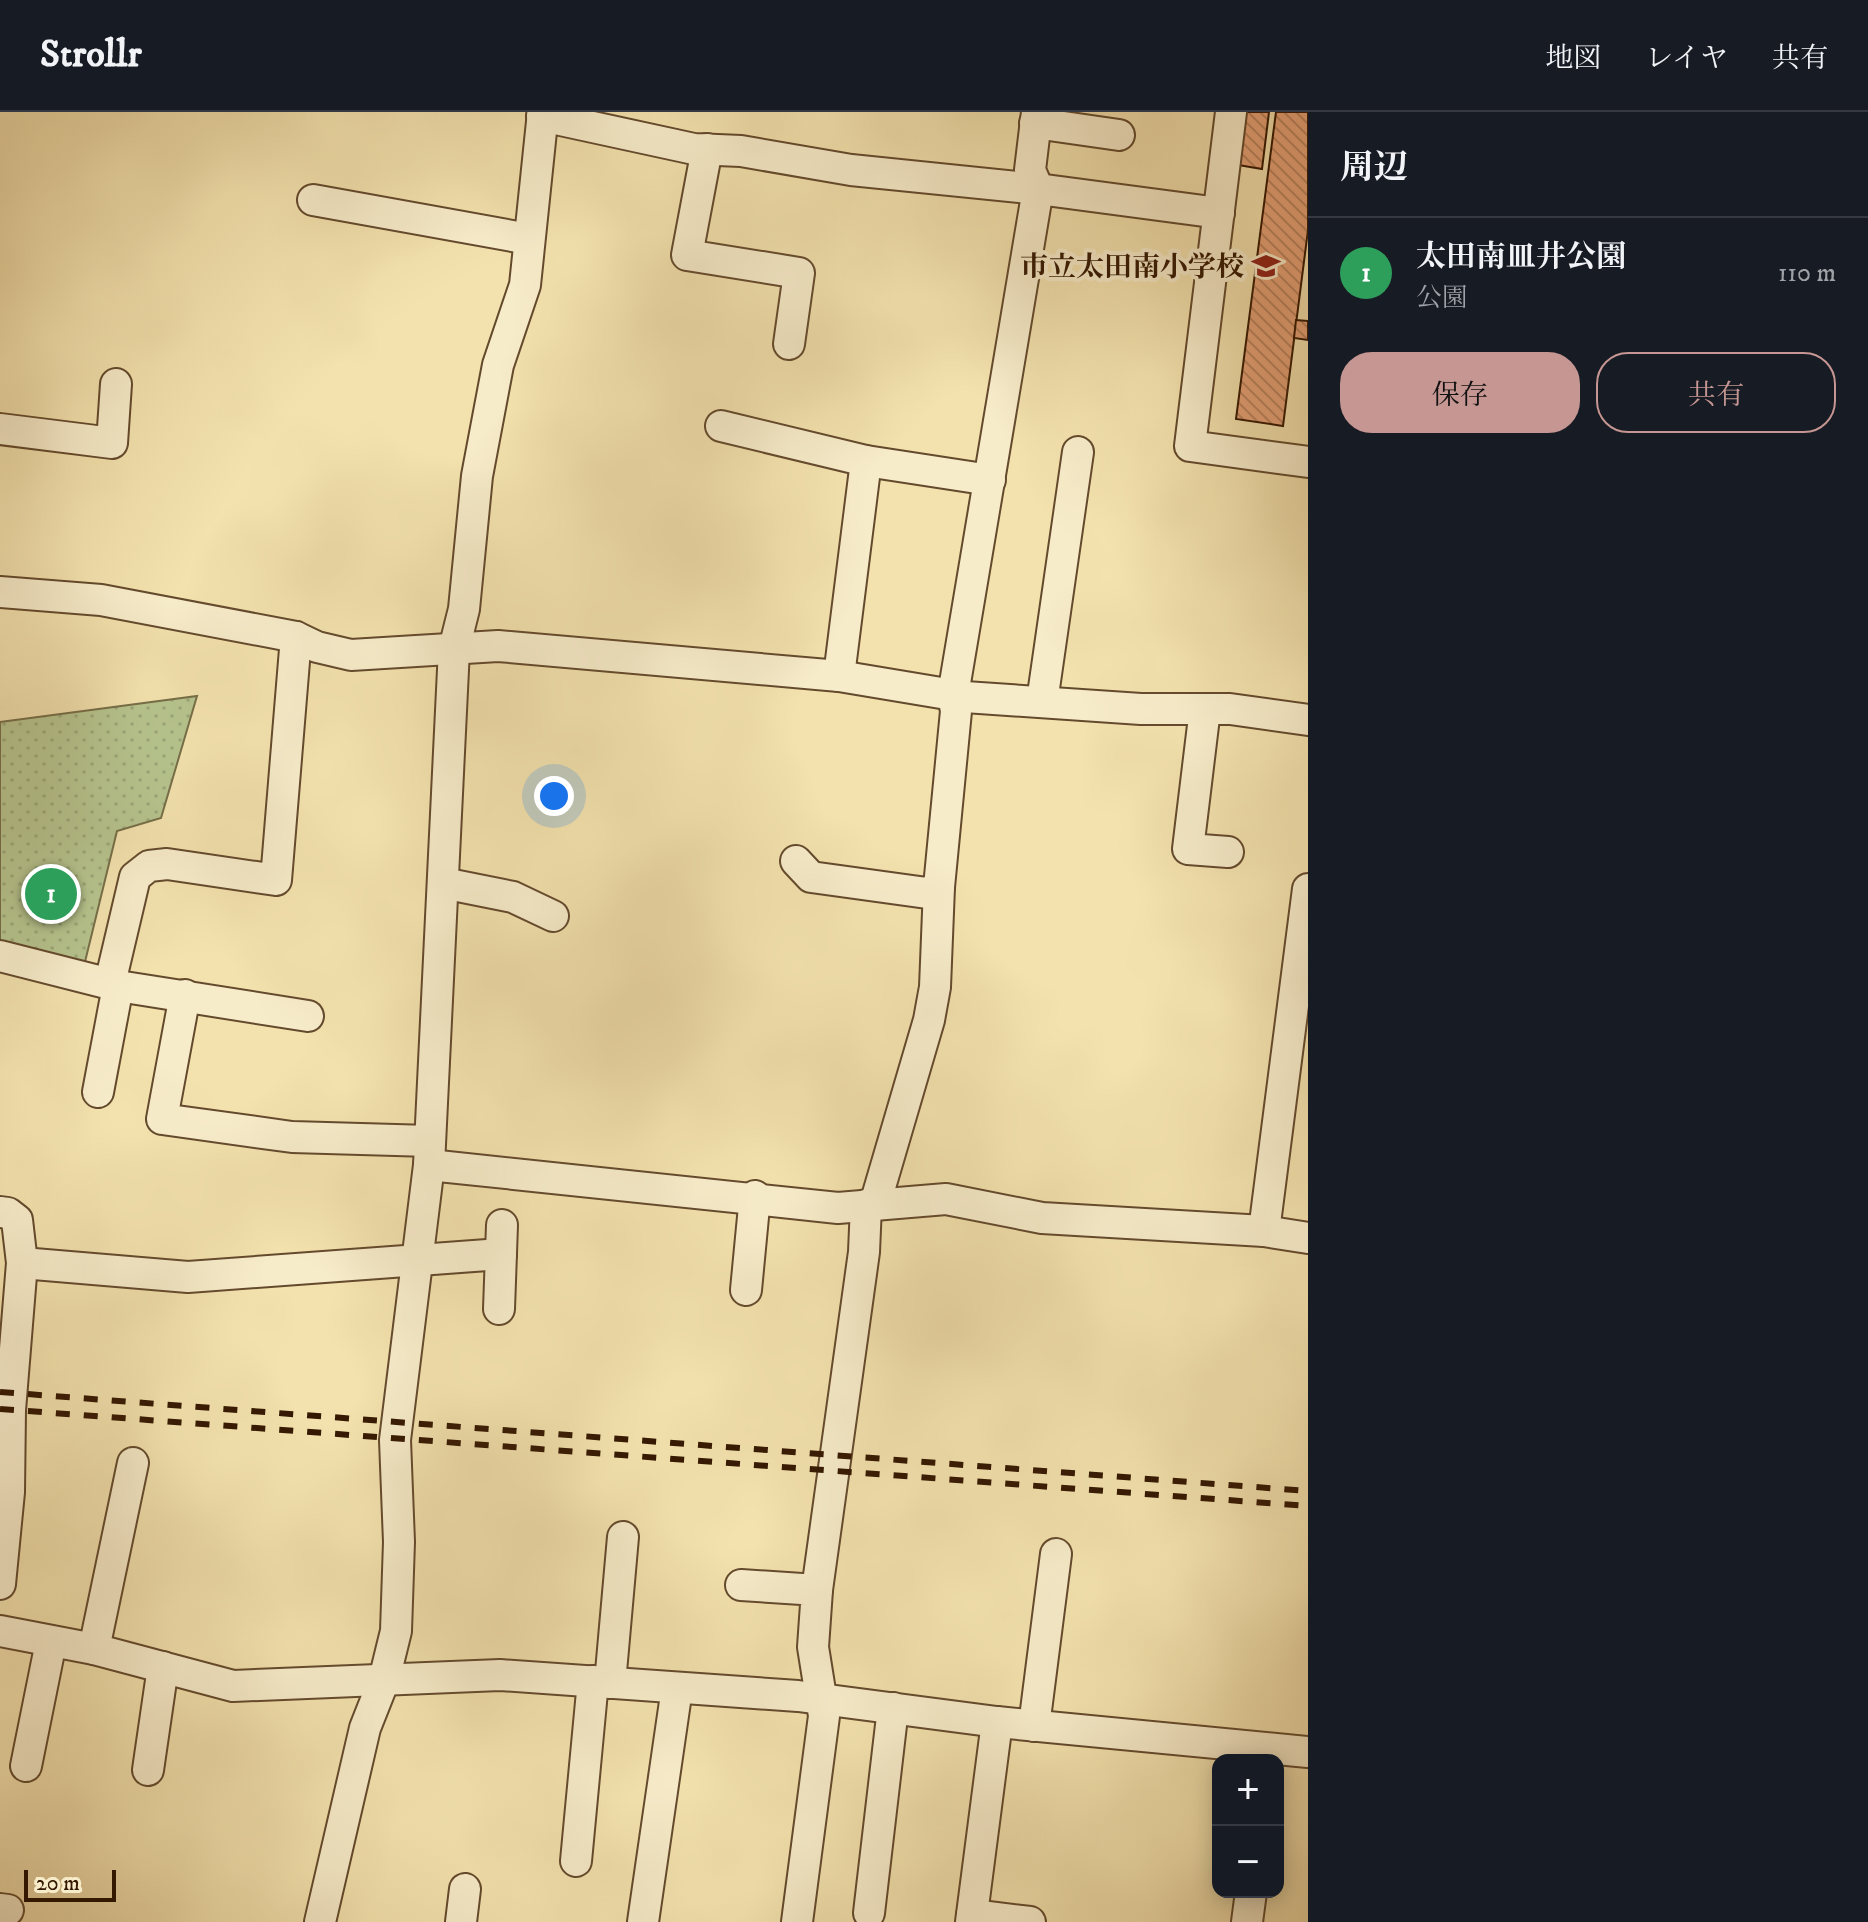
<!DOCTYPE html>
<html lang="ja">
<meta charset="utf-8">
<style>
:root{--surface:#171b24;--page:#20242c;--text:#f1f3f6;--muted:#9ea1a6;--line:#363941;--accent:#c59692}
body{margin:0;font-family:"IM FELL DW Pica","Noto Serif JP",serif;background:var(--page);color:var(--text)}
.controls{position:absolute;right:24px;bottom:24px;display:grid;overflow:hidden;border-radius:16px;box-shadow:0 4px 20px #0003}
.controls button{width:72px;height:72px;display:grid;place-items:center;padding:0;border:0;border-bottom:2px solid var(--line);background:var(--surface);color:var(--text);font:40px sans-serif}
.scale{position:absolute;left:24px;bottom:20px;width:92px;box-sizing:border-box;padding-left:8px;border:4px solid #351802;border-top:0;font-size:22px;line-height:28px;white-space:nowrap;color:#351802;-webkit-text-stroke:6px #f7ecca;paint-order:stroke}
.you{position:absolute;left:554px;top:684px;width:28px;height:28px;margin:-20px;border:6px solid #fff;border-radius:50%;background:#1a73e8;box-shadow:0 0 0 12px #1a73e833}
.badge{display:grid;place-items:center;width:52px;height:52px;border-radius:50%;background:var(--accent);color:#fff;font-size:26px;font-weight:700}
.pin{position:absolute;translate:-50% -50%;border:4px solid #fff;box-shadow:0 2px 8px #0006}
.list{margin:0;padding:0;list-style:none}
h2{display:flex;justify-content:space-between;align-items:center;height:104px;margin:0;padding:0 32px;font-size:34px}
h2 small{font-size:26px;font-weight:400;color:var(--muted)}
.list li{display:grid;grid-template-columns:52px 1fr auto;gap:24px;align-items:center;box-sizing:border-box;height:112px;padding:0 32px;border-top:2px solid var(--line)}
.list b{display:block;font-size:30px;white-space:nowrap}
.list p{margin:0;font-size:26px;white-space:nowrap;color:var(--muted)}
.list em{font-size:26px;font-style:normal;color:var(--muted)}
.actions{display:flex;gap:16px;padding:24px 32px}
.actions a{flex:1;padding:18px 0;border:2px solid var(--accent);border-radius:32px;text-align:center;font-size:28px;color:var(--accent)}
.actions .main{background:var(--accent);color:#111}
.map{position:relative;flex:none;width:1308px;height:1810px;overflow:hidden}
header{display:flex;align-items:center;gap:48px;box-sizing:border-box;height:112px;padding:0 40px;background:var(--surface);border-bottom:2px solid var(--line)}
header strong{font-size:38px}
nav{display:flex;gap:44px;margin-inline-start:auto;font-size:28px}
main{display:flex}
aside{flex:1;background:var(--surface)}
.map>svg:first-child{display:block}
</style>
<header>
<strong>Strollr</strong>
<nav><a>地図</a><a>レイヤ</a><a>共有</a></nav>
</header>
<main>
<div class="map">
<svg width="1308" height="1810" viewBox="0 0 1308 1810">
<defs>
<pattern id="park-dots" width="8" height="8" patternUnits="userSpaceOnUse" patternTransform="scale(2)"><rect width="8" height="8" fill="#b6c48e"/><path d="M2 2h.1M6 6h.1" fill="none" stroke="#9da879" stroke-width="1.8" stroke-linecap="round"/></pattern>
<pattern id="building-back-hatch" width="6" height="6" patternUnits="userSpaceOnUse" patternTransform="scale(2)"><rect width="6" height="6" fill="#e5a277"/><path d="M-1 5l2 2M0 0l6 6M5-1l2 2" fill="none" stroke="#ba835f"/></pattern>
</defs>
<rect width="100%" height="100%" fill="#f3e2ae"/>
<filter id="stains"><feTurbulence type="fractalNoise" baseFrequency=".0025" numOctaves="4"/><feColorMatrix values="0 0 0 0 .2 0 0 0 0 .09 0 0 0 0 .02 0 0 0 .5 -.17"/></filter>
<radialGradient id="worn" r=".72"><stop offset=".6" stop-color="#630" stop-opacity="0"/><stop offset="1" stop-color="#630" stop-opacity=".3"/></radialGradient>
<path fill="url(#park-dots)" stroke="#766e48" stroke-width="2" d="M197 584 161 706 117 719 82 862 0 844V610Z"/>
<g fill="url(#building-back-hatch)" stroke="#351802" stroke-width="2">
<path d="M1245 0H1269L1262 57 1238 53Z"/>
<path d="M1276 0H1308V118L1283 314 1236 307Z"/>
<path d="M1296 208 1308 209V228L1294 226Z"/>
</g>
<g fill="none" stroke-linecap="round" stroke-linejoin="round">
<defs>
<g id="minor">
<path d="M1231 0 1190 334 1308 350"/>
<path d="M542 4 694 37 741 39 851 58 1038 77 1030 58 1037 0"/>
<path d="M1035 11 1119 23"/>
<path d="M707 37 687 143 799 161 789 232"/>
<path d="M313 88 529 127"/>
<path d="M721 314 866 349 839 564"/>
<path d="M0 317 112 331 116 272"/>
<path d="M866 349 990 368"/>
<path d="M0 480 101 488 296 525 317 535 351 543 498 534 839 564 965 585 1141 597H1230L1308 608"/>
<path d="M1042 590 1078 340"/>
<path d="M1205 597 1188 737 1228 740"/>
<path d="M796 749 811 765 927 781 939 775 956 599 953 583 1038 77 1219 101"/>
<path d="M443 771 513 785 553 804"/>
<path d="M0 844 118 874 308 904"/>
<path d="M110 871 135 765 149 754 167 752 276 768 296 525"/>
<path d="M185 883 162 1007 292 1025 430 1029"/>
<path d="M98 980 118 874"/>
<path d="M429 1053 838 1096 946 1087 1042 1106 1264 1119 1308 1126"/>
<path d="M875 1092 929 908 935 875 939 775"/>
<path d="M0 1100 8 1101 17 1108 22 1151 10 1298 9 1380 0 1472"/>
<path d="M1264 1119 1308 777"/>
<path d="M22 1151 188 1165 501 1142"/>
<path d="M746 1178 755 1084"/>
<path d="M499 1197 502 1113"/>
<path d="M741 1473 817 1478 813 1535 824 1604 797 1810"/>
<path d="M817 1478 864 1140 866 1093"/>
<path d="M0 1519 94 1537 233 1574 500 1563 798 1584 997 1610 1308 1640"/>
<path d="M94 1537 133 1351"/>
<path d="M610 1571 623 1425"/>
<path d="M1034 1614 1056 1442"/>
<path d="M26 1654 51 1530"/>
<path d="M148 1658 163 1555"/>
<path d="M576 1749 593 1569"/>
<path d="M0 1797 8 1798"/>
<path d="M869 1801 893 1596"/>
<path d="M972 1803 1030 1810"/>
<path d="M320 1810 365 1616 384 1568 396 1519 399 1430 395 1328 429 1053 454 537 464 497 477 364 498 253 525 173 543 0"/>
<path d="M461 1810 465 1777"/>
<path d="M643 1810 677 1576"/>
<path d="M971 1810 997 1610"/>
<path d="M1247 1810 1251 1780"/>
</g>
</defs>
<use href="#minor" stroke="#644a2d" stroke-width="34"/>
<use href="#minor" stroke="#f7ecca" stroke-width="30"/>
<g stroke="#351802" stroke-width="6" stroke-dasharray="14 14" stroke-linecap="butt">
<path d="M0 1280 1308 1379"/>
<path d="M0 1297 1308 1394"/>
</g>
</g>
<defs>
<symbol id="school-bare" viewBox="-9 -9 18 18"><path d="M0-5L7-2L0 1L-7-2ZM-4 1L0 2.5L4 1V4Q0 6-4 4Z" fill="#8f2418" stroke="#f7ecca" stroke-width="2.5" paint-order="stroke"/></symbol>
</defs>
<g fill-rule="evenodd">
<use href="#school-bare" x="1246" y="134" width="40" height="40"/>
</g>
<g text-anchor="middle" stroke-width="8" stroke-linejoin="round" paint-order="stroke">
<g font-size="28" font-weight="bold" fill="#351802" stroke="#f7ecca" text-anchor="end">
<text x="1244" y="164">市立太田南小学校</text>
</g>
</g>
<rect width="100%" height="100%" filter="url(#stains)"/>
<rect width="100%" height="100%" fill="url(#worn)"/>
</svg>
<div class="controls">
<button>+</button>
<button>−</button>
</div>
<div class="scale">20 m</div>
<div class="you"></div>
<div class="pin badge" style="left:51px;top:782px;background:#2e9e5b">1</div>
</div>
<aside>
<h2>周辺<small></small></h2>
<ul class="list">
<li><span class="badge" style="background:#2e9e5b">1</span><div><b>太田南皿井公園</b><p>公園</p></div><em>110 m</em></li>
</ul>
<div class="actions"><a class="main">保存</a><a>共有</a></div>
</aside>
</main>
